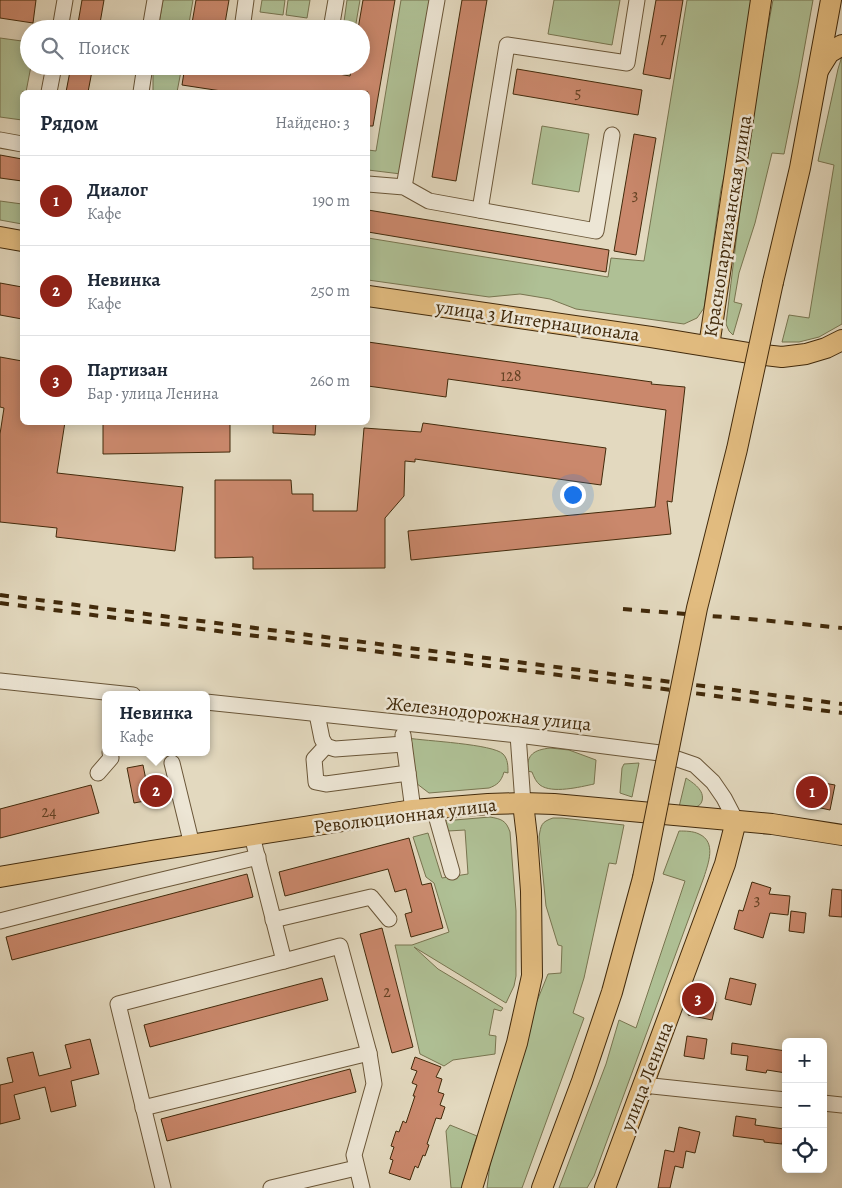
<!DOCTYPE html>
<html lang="ru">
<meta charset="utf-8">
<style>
:root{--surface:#fff;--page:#f2f2f3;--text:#1f2937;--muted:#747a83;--line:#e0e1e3;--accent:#8f2418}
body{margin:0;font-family:Alegreya,serif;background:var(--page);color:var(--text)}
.controls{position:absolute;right:15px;bottom:15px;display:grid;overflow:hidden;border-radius:8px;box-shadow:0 2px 12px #0003}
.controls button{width:45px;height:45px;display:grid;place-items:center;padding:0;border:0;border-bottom:1px solid var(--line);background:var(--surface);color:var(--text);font:25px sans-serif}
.you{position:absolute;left:572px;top:494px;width:18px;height:18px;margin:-12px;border:4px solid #fff;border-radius:50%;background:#1a73e8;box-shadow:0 0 0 8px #1a73e833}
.badge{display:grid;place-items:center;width:32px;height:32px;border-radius:50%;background:var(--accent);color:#fff;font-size:16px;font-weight:700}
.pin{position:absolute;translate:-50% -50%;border:2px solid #fff;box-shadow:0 1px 5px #0006}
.popup{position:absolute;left:102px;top:691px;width:108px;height:65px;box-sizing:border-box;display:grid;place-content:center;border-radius:8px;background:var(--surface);filter:drop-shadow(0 1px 4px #0005);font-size:16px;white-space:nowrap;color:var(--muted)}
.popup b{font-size:19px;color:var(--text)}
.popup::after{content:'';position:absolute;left:50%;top:100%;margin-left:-10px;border:10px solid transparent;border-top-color:var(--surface)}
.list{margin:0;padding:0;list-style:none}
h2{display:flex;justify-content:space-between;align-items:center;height:65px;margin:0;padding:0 20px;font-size:21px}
h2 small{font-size:16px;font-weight:400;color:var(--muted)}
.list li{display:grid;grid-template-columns:32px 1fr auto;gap:15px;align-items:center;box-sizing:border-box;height:90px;padding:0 20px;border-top:1px solid var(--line)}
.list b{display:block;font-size:19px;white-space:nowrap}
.list p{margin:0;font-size:16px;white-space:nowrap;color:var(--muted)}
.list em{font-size:16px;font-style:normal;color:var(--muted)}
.icon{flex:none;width:28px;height:28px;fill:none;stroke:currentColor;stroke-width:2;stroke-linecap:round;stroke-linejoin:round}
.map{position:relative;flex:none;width:842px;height:1188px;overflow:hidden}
.search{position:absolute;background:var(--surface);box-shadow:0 2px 12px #0003;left:20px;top:20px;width:350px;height:55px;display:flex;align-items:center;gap:12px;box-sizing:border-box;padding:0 18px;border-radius:28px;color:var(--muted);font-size:19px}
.panel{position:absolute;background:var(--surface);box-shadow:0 2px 12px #0003;left:20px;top:90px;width:350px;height:335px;border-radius:8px}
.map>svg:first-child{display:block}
</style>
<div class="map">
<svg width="842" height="1188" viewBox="0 0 842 1188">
<rect width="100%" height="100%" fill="#e3d9bf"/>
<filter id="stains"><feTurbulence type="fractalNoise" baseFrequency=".004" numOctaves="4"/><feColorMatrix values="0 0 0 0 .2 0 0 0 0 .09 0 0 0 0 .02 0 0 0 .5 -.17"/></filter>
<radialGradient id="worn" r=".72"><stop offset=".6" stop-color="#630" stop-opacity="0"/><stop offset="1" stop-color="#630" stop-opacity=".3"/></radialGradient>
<g fill="#afc095" stroke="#787550">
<path d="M163 0H193L188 29H158Z"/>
<path d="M262 0H285L283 15 260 12Z"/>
<path d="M288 0H310L307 18 286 15Z"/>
<path d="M347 0H360L355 29H343Z"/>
<path d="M401 0H432L401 174 368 170V150L376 151Z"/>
<path d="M554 0H620L612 45 548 34Z"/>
<path d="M687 0H757L740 109 721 189 704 308 697 318 684 324 576 309 550 299 520 294 489 297 368 280V238L608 277 611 258 644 261Z"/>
<path d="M773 0H813L798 84 784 154 772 153 755 223 739 273 734 302 742 304 733 335 729 331 726 324C739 216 752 107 773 0Z"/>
<path d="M0 38 29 42V66H31L26 92H22V120L0 117Z"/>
<path d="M842 56V324L819 337 799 342H782L789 315 809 318 834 165 818 161 838 69Z"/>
<path d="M153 66H182L177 92H154L153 91Z"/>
<path d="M542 126 589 134 579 192 532 184Z"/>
<path d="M0 201 22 204V224L0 220Z"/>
<path d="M407 738C426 741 493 744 503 754 508 759 508 766 508 773L504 772C501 782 497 785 489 788L429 793 412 780Z"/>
<path d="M550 748 569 750 596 760 594 784C580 787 552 794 540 785 536 782 534 777 532 772L527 771C527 754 534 750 550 748Z"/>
<path d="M639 763 632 797 620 793 622 768 624 764Z"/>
<path d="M686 778C693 783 705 790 702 801 701 804 699 806 696 807 691 809 684 807 679 807Z"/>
<path d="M490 817C501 819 506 820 510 832L516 911V976L514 986 506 1003 414 947 438 969 503 1008 501 1011 494 1009 489 1035 496 1036 495 1054 453 1060 444 1066 420 1054 395 945H412L449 932 434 883 426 877 413 837 428 833 442 878 468 874 465 830 448 831 443 821Z"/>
<path d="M553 818H562L624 825 616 864 609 863 584 978 573 1013 584 1018 522 1188H487L490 1164 535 1006 548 974 561 973 562 946 558 945 546 906 539 837C541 825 541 822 553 818Z"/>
<path d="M679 831C685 831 693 831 699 834 717 842 708 864 704 877L594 1176 587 1188H559L606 1064 619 1020 636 1028 685 881 663 874Z"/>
<path d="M450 1125 477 1136 472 1151 465 1188H451L446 1131Z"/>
</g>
<g fill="#ca886c" stroke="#422a0b">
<path d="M0 0H36L33 23 0 18Z"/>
<path d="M82 0H104L99 29H77Z"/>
<path d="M196 0H229L224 29H191Z"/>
<path d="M363 0H395L373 126H368V92H228L182 85 185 66H292L350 76 352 66H361V29H358Z"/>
<path d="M462 0H487L456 181 432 177Z"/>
<path d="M656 0H683L670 79 643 74Z"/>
<path d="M71 66H93L88 92H66Z"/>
<path d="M517 69 642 90 638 115 513 94Z"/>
<path d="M634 134 656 138 636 255 614 251Z"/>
<path d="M0 155 22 159V181L0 178Z"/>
<path d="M368 210 609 250 606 272 368 232Z"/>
<path d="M0 283 22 287V319L0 315Z"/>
<path d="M368 342 652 382 651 384 685 387 672 502 667 501 671 534 411 560 408 531 655 507 666 410 448 379 446 397 368 386Z"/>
<path d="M0 357 22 361V422H65L57 473 183 487 175 551 56 537 57 528 0 522V434L4 408 0 407Z"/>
<path d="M103 422H230V452L103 454Z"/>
<path d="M273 422H316L315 435 273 433Z"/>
<path d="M423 423 606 448 601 485 415 459V462L405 461 404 496 385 518V568L253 569V557L215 558V480H291L292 494H313V511H357L364 428 421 432Z"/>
<path d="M143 765 150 800 134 803 127 768Z"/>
<path d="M807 780 835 785 830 810 802 804Z"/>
<path d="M91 785 99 813 0 838V809Z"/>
<path d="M409 838 422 885 431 883 443 928 411 937 405 914 412 912 406 889 395 892 388 869 285 896 279 872Z"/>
<path d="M247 874 253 897 12 960 6 937Z"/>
<path d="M752 882 771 888 769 894 790 896 788 915 770 913 763 938 734 929 739 910 743 911Z"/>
<path d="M832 889 842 890V917L829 916Z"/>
<path d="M791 911 806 913 804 933 789 931Z"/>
<path d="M382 928 413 1047 392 1053 360 934Z"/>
<path d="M322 978 328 1000 150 1047 144 1025Z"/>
<path d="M730 978 756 984 751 1005 725 999Z"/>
<path d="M692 997 716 1002 712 1020 688 1015Z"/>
<path d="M687 1036 707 1039 704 1059 684 1056Z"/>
<path d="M90 1039 99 1074 71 1081 76 1106 51 1112 45 1087 14 1095 20 1119 0 1124V1085L13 1082 7 1058 33 1052 39 1076 71 1068 65 1045Z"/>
<path d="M732 1043 786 1051V1073L767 1070 766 1073 746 1070 748 1056 731 1054Z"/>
<path d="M415 1057 441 1067 436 1077 442 1079 438 1092 444 1094 440 1105 445 1107 441 1119 436 1118 427 1144 429 1145 425 1156 423 1155 418 1168 415 1166 410 1180 389 1173 393 1160 390 1159 394 1147 391 1146 396 1131 399 1132 403 1121 406 1123 415 1096H413L417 1085 412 1083 417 1071 411 1069Z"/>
<path d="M350 1069 356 1092 167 1141 161 1119Z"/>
<path d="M736 1116 756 1119 755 1125 784 1129 782 1144 764 1142V1140L733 1136Z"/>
<path d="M679 1127 700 1132 695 1153 686 1151 683 1168 675 1166 670 1188H658L665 1150 674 1152Z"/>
</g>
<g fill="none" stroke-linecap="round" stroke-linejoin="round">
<defs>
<g id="minor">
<path d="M60 29 65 0"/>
<path d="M150 29 155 0"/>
<path d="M242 29 246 0"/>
<path d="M331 29 336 0"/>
<path d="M49 92 54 66"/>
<path d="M141 92 145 66"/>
<path d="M0 140 22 144"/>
<path d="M368 184 404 187 429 201 596 231 612 135"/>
<path d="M404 187 437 0"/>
<path d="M480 210 507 45 627 63 637 0"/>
<path d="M0 681 133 695"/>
<path d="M206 702 518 735 660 753 695 765 713 782 724 798 736 821"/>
<path d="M317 714 322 739 326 746 335 749 404 744"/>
<path d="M403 735 413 810"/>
<path d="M518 735 523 803"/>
<path d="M326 746 314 759 316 782 326 784 408 773"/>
<path d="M172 763 192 845"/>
<path d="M98 773 111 758 110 752"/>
<path d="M435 809 437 819 452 872"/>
<path d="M252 836 284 961 340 946 369 1053 374 1084 354 1155 362 1188"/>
<path d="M273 920 371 897 389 919"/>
<path d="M0 921 141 885 258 857"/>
<path d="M643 1085 786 1100"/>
<path d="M823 1103 842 1105"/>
<path d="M143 1108 369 1053"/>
<path d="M163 1188 118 1004 284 961"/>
<path d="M271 1188 356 1168"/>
</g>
<g id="major">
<path d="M819 69 829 53 842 45"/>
<path d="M0 237 22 241"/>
<path d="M773 282 800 168 831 0"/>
<path d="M368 296 651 337 755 354 782 357 806 354 826 348 842 340"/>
<path d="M709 346 761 0"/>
<path d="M0 877 151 851 413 810 488 804 523 803 554 804 772 824 842 835"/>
<path d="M472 1188 517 1043 532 976 531 891 527 837 523 803"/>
<path d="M542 1188 582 1081 612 992 643 878"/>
<path d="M605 1188 725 864 736 821"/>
</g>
</defs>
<use href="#minor" stroke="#6a5638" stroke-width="17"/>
<use href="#major" stroke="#422a0b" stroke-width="22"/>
<use href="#minor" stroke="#ede6d5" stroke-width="15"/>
<use href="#major" stroke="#e2bc80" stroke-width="20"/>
<g stroke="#422a0b" stroke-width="4" stroke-dasharray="9 9" stroke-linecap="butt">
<path d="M0 595 842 704"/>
<path d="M0 603 567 676 842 713"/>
<path d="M623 609 761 620 842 628"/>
</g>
<defs>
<path id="major-bridge" d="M643 878 697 608 737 449 773 282"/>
</defs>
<use href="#major-bridge" stroke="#422a0b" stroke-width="22" stroke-linecap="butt"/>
<use href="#major-bridge" stroke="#e2bc80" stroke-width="20"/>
</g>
<g text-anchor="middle" stroke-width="5" stroke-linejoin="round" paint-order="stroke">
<g font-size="16" fill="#644223">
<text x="663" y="43">7</text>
<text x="578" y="98">5</text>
<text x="635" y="200">3</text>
<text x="511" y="381">128</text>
<text x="49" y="817">24</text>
<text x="757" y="905">3</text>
<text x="387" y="997">2</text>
</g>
<g font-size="19" fill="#422a0b" stroke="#ede6d5">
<text transform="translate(727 226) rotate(-81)" y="7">Краснопартизанская улица</text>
<text transform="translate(538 320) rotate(8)" y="7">улица 3 Интернационала</text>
<text transform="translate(489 713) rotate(6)" y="7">Железнодорожная улица</text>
<text transform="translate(405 815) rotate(-7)" y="7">Революционная улица</text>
<text transform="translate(646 1076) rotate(-69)" y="7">улица Ленина</text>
</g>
</g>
<rect width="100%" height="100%" filter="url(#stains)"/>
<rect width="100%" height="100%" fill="url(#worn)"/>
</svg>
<div class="controls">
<button>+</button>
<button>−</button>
<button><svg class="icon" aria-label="locate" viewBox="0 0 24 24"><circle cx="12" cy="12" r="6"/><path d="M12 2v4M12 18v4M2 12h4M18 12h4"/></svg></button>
</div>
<div class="you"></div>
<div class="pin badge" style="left:812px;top:792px">1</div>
<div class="pin badge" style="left:156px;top:791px">2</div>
<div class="popup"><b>Невинка</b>Кафе</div>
<div class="pin badge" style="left:698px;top:999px">3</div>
<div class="search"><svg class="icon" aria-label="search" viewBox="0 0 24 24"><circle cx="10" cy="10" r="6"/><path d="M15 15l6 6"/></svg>Поиск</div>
<section class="panel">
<h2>Рядом<small>Найдено: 3</small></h2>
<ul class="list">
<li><span class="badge">1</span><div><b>Диалог</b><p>Кафе</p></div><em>190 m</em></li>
<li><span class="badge">2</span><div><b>Невинка</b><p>Кафе</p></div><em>250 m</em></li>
<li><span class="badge">3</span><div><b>Партизан</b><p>Бар · улица Ленина</p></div><em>260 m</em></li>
</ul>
</section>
</div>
